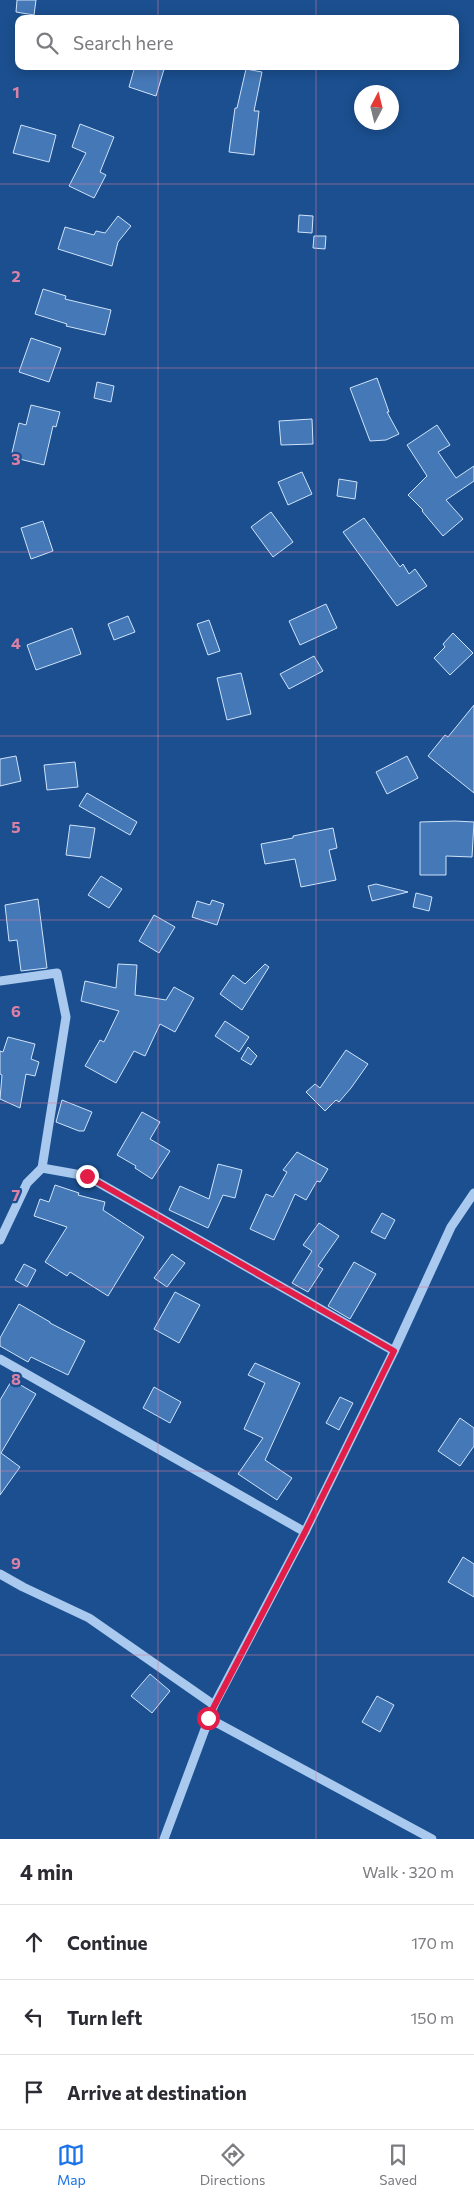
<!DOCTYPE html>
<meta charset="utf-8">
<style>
:root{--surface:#fff;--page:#f7f7f7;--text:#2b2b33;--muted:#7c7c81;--line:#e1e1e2;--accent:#1a73e8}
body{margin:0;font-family:Commissioner,sans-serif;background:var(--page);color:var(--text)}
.compass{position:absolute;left:354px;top:85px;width:45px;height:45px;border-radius:50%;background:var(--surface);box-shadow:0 2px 12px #0003;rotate:7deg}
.stop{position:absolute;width:15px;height:15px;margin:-11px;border:4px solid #e11d48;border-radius:50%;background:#fff}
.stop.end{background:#e11d48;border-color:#fff;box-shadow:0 1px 5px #0008}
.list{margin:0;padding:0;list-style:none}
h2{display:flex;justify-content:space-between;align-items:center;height:65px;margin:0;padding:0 20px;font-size:21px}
h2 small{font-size:16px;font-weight:400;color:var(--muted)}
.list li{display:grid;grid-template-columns:32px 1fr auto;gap:15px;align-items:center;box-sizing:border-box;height:75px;padding:0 20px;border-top:1px solid var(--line)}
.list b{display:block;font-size:19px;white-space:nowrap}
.list em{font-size:16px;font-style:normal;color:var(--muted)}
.icon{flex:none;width:28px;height:28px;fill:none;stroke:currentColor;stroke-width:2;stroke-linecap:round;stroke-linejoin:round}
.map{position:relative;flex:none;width:474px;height:1839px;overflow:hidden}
.search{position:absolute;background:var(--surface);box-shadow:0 2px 12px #0003;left:15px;right:15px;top:15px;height:55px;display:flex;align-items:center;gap:12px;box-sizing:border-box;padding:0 18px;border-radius:10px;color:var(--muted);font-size:19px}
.sheet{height:290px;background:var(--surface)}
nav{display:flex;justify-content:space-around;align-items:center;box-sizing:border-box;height:70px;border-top:1px solid var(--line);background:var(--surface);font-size:14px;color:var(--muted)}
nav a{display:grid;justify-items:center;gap:2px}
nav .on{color:var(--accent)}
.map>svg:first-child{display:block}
</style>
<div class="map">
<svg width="474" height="1839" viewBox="0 0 474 1839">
<rect width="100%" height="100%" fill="#1b4f8f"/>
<g fill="#4478b7" stroke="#cfe3fa">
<path d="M17 0H36L34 15 16 12Z"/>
<path d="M135 66H165L156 96 129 87Z"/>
<path d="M246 69 262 72 254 111H259L254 155 229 152 235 108H237Z"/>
<path d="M80 124 114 137 100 172 106 175 94 198 69 186 86 153 72 147Z"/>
<path d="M21 125 56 135 49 162 13 153Z"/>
<path d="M299 215 313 216 312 233 298 232Z"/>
<path d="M118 216 131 226 118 242 112 266 58 249 65 227 94 235 96 231 105 233Z"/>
<path d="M314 236H326L325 249 313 248Z"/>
<path d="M43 289 66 296 65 299 111 310 105 335 66 326 67 324 35 314Z"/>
<path d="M31 338 61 348 49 382 19 372Z"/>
<path d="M377 378 389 412H387L399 434 386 440 370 441 350 388Z"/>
<path d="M97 382 114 386 111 402 94 398Z"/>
<path d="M31 405 60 412 56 427 53 426 44 465 11 457 19 423 26 425Z"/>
<path d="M312 419 313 444 281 445 279 421Z"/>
<path d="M437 425 450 445 438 452 456 478 474 466V481L446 500 463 519 443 536 422 511 423 510 408 495 427 476 407 445Z"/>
<path d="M302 472 312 494 288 505 278 482Z"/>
<path d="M339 479 357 482 355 499 337 496Z"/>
<path d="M271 512 293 542 273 557 251 527Z"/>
<path d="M364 518 400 567 403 564 409 574 415 569 427 586 397 606 343 532Z"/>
<path d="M43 521 53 551 31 559 21 528Z"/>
<path d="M326 604 337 628 300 645 289 621Z"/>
<path d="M128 616 135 632 114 640 108 624Z"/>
<path d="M209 620 220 651 208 655 197 624Z"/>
<path d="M72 628 81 654 36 670 27 645Z"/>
<path d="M453 633 473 653 450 675 434 658 445 647 443 644Z"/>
<path d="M314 656 323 671 289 689 280 674Z"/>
<path d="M241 673 251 714 227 720 217 678Z"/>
<path d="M474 705V793L428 756 445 735 448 737Z"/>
<path d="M16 756 21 781 0 786V759Z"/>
<path d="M407 756 418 778 387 794 376 772Z"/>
<path d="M75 762 78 787 47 790 44 765Z"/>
<path d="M87 793 137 822 130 835 79 806Z"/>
<path d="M455 821 474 822 472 857 446 856V875H420V822Z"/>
<path d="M70 825 95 828 90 858 66 855Z"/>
<path d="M333 828 337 848 329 850 336 880 301 887 295 859 265 864 261 844 293 838V836Z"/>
<path d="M101 876 122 889 109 908 88 895Z"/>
<path d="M376 884 408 892 372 901 368 886Z"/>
<path d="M416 893 432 897 429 911 413 907Z"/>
<path d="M38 899 47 968 21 971 17 940 9 941 5 905Z"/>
<path d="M212 900 224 904 217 925 192 917 197 901 210 905Z"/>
<path d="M154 915 175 927 159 953 139 941Z"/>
<path d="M118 964 137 965 135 995 166 1000 174 987 194 998 175 1032 160 1024 145 1056 134 1051 116 1083 85 1066 100 1040 104 1042 119 1011 81 1001 85 981 116 988Z"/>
<path d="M265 964 269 967 242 1010 220 994 233 975 245 984Z"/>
<path d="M225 1021 249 1037 239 1052 215 1036Z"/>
<path d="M8 1037 35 1044 31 1059 39 1062 35 1076 26 1074 20 1108 0 1099 2 1075 0 1074V1051L3 1052Z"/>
<path d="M248 1047 257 1056 251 1065 241 1059Z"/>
<path d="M346 1050 368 1064 351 1088 339 1102 336 1100 325 1111 306 1092 315 1084 320 1088Z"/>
<path d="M62 1100 92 1112 84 1131H79L56 1122Z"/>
<path d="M142 1112 160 1122 150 1139 170 1151 152 1179 135 1168 136 1166 117 1155Z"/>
<path d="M297 1152 328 1169 320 1182 317 1181 306 1200 295 1194 274 1240 250 1229 266 1194 273 1197 287 1172 283 1170Z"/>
<path d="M218 1164 242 1170 235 1198 223 1195 208 1228 169 1210 180 1186 209 1199Z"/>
<path d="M55 1185 79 1193 78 1195 105 1202 103 1210 144 1237 108 1296 70 1272 67 1276 45 1262 67 1227 34 1216 40 1199 49 1202Z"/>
<path d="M382 1213 395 1220 385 1239 371 1232Z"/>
<path d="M319 1223 339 1236 318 1266 323 1269 308 1292 292 1283 312 1251 303 1245Z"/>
<path d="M172 1254 185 1263 167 1287 154 1278Z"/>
<path d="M354 1262 376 1274 350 1319 328 1306Z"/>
<path d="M24 1264 36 1270 27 1287 15 1280Z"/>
<path d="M175 1292 200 1305 179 1343 154 1329Z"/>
<path d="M19 1304 50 1322V1323L85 1341 68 1375 31 1357 28 1362 0 1346V1338Z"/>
<path d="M255 1363 300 1383 265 1460 292 1478 277 1500 238 1474 263 1438 244 1429 265 1383 248 1375Z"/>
<path d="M12 1380 36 1394 1 1453 20 1467 0 1495V1400Z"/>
<path d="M154 1387 181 1402 170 1423 143 1408Z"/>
<path d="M340 1397 353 1403 339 1430 326 1423Z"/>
<path d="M460 1418 474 1428V1446L460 1466 438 1451Z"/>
<path d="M463 1557 474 1564V1597L448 1582Z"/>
<path d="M150 1674 170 1691 152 1713 131 1696Z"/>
<path d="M377 1696 394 1705 380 1732 362 1722Z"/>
</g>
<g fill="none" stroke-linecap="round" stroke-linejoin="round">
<g stroke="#a9c9ee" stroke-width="9">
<path d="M0 981 57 973 66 1017 42 1168"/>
<path d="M0 1240 27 1183 42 1168 87 1176 394 1351"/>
<path d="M0 1359 305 1532"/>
<path d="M0 1574 23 1587 89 1618 214 1705"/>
<path d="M208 1718 432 1839"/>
<path d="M164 1839 214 1705 305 1532 394 1351 451 1227 474 1193"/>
</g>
</g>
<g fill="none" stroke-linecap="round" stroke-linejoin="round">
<path stroke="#e11d48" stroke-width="6" d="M87 1176 394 1351 305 1532 208 1718"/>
</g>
<path fill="none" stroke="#dd80a5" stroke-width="1" stroke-opacity="0.55" d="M158 0V19M316 0V19M158 66V1839M316 66V1839M0 184H474M0 368H474M0 552H474M0 736H474M0 920H474M0 1103H474M0 1287H474M0 1471H474M0 1655H474"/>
<g font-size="16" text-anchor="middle" font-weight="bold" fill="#dd80a5" stroke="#1b4f8f" stroke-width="4.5" stroke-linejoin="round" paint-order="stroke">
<text x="16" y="98">1</text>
<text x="16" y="282">2</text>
<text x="16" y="465">3</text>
<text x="16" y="649">4</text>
<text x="16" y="833">5</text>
<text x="16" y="1017">6</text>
<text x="16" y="1201">7</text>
<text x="16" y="1385">8</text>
<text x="16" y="1569">9</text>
</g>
</svg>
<svg class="compass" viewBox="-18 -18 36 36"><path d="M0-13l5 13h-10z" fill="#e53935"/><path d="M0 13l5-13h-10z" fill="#7c7c81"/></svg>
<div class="stop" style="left:208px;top:1718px"></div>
<div class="stop end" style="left:87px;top:1176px"></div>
<div class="search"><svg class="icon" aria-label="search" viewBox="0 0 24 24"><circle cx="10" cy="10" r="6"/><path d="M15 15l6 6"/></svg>Search here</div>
</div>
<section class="sheet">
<h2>4 min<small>Walk · 320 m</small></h2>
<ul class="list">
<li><svg class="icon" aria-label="ahead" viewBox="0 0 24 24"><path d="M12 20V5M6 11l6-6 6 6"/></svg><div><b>Continue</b></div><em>170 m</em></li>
<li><svg class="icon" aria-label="left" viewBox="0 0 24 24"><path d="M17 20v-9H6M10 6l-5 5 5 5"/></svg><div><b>Turn left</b></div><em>150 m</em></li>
<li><svg class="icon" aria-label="arrive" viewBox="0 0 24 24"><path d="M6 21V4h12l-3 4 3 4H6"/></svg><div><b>Arrive at destination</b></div></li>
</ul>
</section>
<nav>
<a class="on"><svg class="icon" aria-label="map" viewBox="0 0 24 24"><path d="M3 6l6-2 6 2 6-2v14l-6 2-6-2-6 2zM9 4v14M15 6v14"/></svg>Map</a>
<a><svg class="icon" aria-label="directions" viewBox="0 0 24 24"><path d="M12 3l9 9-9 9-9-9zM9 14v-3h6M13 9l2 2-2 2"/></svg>Directions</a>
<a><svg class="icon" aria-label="saved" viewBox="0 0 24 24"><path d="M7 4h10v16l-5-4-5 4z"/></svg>Saved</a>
</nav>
